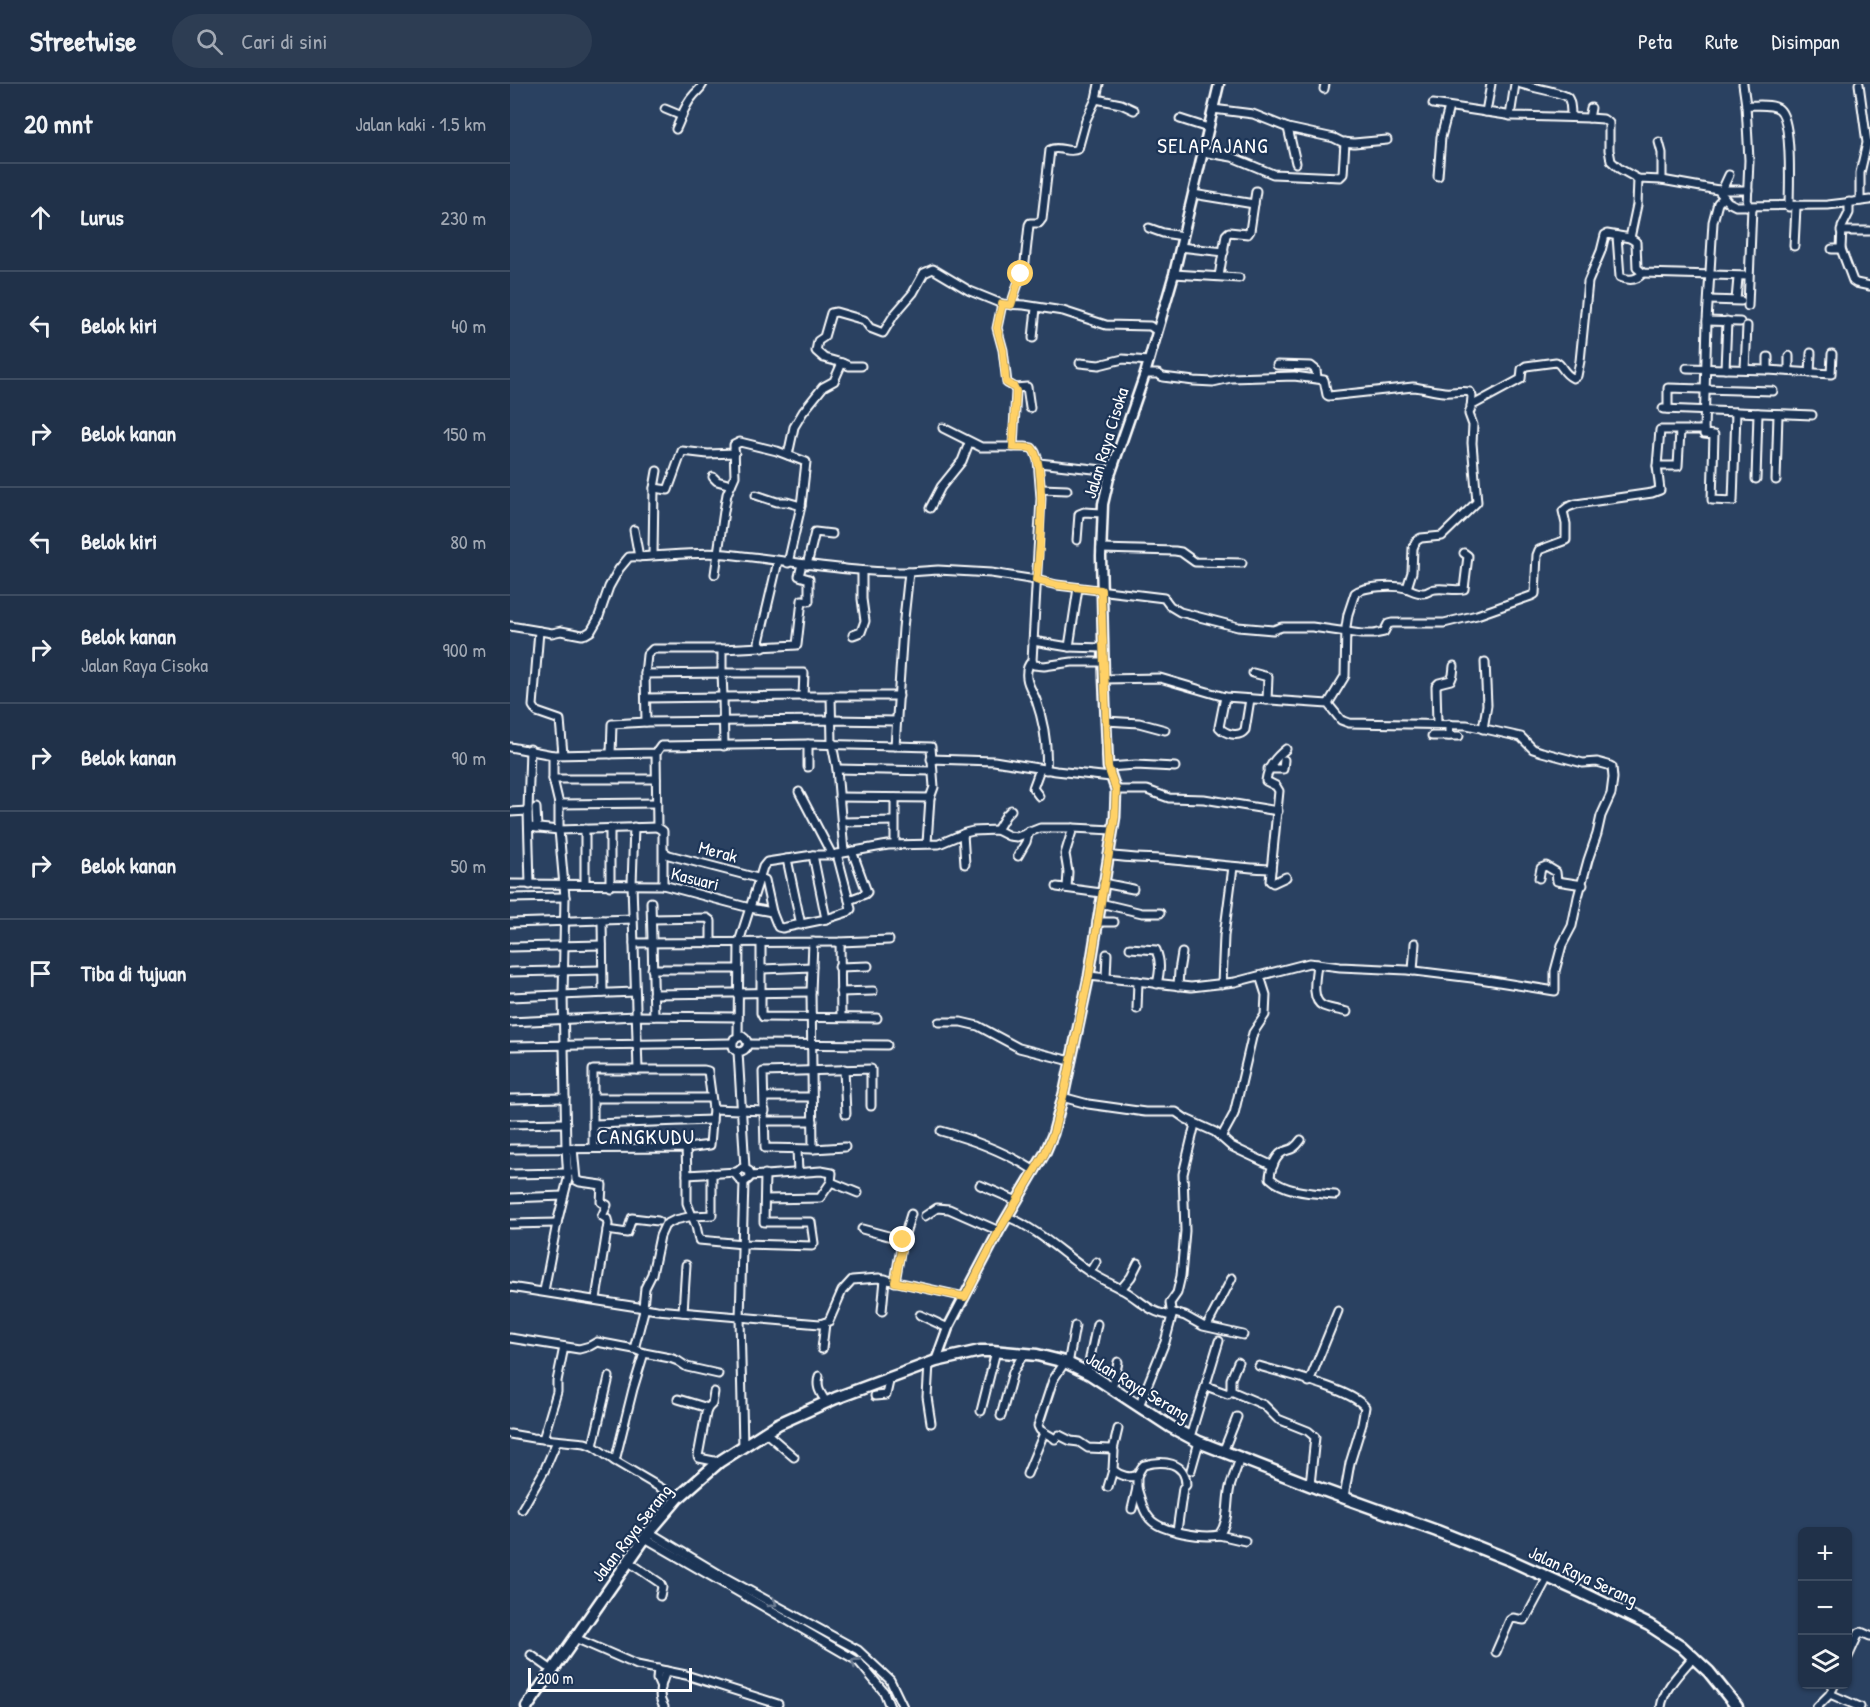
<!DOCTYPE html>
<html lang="id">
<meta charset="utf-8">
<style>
:root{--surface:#203149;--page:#2d3d53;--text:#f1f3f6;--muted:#a2a9b4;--line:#3d4c61}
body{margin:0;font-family:"Patrick Hand",sans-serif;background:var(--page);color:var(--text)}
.controls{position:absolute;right:18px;bottom:18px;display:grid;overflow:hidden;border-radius:9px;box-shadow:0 2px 4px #0004}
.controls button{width:54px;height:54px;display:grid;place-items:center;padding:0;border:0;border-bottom:2px solid var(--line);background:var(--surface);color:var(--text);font:30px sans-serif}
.scale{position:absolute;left:18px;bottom:15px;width:164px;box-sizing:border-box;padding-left:6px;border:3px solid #fff;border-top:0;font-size:16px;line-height:21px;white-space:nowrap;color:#fff;-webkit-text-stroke:4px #1d3557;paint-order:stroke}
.stop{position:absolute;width:18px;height:18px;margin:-14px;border:4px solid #ffd166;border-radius:50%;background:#fff}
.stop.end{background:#ffd166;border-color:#fff;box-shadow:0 2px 6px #0008}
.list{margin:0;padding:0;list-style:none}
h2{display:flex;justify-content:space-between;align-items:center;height:78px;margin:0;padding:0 24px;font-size:26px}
h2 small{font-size:20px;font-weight:400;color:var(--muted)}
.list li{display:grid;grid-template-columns:39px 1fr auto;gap:18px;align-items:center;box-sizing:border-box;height:108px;padding:0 24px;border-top:2px solid var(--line)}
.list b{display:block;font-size:22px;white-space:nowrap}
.list p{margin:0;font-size:20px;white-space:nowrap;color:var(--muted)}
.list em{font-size:20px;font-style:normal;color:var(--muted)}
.icon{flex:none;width:33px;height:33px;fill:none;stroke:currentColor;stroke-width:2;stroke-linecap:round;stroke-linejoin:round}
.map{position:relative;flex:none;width:1360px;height:1623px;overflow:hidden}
header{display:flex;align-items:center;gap:36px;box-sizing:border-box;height:84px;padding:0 30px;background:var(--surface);border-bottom:2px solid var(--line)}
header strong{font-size:28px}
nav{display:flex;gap:33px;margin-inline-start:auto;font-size:21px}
.search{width:420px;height:54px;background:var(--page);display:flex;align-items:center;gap:15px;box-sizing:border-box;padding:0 21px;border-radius:33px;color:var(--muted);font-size:22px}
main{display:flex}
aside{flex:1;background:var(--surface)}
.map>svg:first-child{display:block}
</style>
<header>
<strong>Streetwise</strong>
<div class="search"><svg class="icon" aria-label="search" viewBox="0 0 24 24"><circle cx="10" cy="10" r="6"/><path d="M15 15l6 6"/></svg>Cari di sini</div>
<nav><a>Peta</a><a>Rute</a><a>Disimpan</a></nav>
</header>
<main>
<aside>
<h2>20 mnt<small>Jalan kaki · 1.5 km</small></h2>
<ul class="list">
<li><svg class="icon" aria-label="ahead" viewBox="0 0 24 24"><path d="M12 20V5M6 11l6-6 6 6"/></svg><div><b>Lurus</b></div><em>230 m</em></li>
<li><svg class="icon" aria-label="left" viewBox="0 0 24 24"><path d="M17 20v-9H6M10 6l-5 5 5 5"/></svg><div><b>Belok kiri</b></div><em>40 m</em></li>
<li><svg class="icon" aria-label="right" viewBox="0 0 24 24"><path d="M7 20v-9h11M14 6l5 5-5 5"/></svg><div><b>Belok kanan</b></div><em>150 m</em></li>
<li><svg class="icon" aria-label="left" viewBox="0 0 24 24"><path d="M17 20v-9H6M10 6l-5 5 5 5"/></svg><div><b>Belok kiri</b></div><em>80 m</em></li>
<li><svg class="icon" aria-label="right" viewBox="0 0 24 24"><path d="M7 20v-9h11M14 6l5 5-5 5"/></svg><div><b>Belok kanan</b><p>Jalan Raya Cisoka</p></div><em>900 m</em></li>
<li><svg class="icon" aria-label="right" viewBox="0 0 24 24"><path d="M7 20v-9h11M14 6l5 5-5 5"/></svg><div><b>Belok kanan</b></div><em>90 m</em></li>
<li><svg class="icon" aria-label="right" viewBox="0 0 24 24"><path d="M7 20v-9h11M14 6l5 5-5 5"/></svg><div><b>Belok kanan</b></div><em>50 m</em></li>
<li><svg class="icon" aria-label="arrive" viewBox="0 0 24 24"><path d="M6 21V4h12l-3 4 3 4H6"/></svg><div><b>Tiba di tujuan</b></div></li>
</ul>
</aside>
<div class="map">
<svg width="1360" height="1623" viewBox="0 0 1360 1623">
<rect width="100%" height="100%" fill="#2a4161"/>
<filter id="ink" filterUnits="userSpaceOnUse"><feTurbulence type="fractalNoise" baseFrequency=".0167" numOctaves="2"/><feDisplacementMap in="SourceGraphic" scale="12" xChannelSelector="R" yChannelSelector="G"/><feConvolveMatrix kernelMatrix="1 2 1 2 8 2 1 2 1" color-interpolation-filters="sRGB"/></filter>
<g filter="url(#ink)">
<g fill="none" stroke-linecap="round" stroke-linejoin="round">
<defs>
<g id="minor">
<path d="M1011 0C1019 3 1055 9 1058 14 1061 18 1061 27 1061 33"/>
<path d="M1233 0 1236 21 1239 76 1237 122"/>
<path d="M1349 0 1357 59 1350 89V117"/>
<path d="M814 5 815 0"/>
<path d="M586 15 611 20 624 26"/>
<path d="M923 20 1003 32 1079 34 1093 35 1099 39V66L1101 77 1110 85 1128 95 1152 96 1208 106 1218 118 1226 122 1318 121 1360 116"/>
<path d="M1236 21C1245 22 1262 19 1269 25 1283 36 1279 104 1279 123"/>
<path d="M155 25 172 32"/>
<path d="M703 25 743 30 778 44 786 79"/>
<path d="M976 28 981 0"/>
<path d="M1000 32 1005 0"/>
<path d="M1079 34 1081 24"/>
<path d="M670 35 698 44"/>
<path d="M778 44 824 54 832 58 844 59 877 56"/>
<path d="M166 45C171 35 175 20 183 12 187 7 190 6 193 0"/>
<path d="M1149 58 1152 69V96"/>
<path d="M692 68 722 73 763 90 830 93 833 90 835 58"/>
<path d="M928 92 931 53 939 23"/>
<path d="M1208 106H1238"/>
<path d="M1212 106 1219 91"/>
<path d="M683 110 744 120 746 107"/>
<path d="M639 144 653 149 673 152"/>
<path d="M1331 147H1360"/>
<path d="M1107 152 1110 193C1119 197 1127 196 1133 189"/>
<path d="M1120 154 1126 158 1127 184 1133 189 1238 192"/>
<path d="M1284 162 1286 123"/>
<path d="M670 163 714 168"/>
<path d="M1322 165H1331L1332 143 1339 129V118"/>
<path d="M1331 165 1343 197 1346 199 1360 202"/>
<path d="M664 190 729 194"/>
<path d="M709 192 716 151 719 148 738 150 740 147 744 120"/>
<path d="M1199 216 1231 217"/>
<path d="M1226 216 1228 194"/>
<path d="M492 220 487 244 493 266 497 299 504 303 506 307 503 363"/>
<path d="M501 221 515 178 519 141 520 139H529L532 135 540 66C548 61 559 70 568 65L576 36 586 15 589 0"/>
<path d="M1238 222 1242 123"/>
<path d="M1197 237 1230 238"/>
<path d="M523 254 526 224"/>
<path d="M332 279 314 274 306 267 308 257 314 253 321 229 326 228 354 236 360 244 373 249 384 231 403 209 414 189 423 185 460 207 492 220 514 221 553 227 596 241 640 242 647 247"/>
<path d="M570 279 589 281 613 275 639 277"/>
<path d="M767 281 801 282 806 286 807 294"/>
<path d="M1177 284 1258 286V273"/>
<path d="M1215 285 1217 237"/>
<path d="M1235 285 1237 242"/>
<path d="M1258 286 1321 290 1322 270"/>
<path d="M1279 287V272"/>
<path d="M1300 289 1301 269"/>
<path d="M635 290H648L653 293 684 297 703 298 721 294 784 292 814 296 817 311 819 312 903 303C914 304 923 307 934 308 943 309 951 306 960 308L962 312 961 324 959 330 963 341 962 359 967 418 932 452 911 454 906 457 903 464 902 488 897 504"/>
<path d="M505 304 517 303 520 324"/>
<path d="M961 322 1011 295 1012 285 1016 282 1046 278C1053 281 1052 289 1063 294L1067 292 1070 277 1078 198 1091 167 1095 151 1097 150 1120 154 1127 121 1128 95"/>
<path d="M1153 325 1302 331"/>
<path d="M1158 325V304L1263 307"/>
<path d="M433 344 471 363H515L522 364 525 368 528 376 531 414 522 577 524 581 534 582 562 578H594"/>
<path d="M1194 346V350L1204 351 1202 416 1223 417 1226 328"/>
<path d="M278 371 284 343 293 328 313 303 324 297 332 279 339 282H351"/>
<path d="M529 379 602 387"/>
<path d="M1147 382H1168L1170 347"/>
<path d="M203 393 207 397 221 401"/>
<path d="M1246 395 1248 329"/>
<path d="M1266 396 1268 330"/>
<path d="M144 404 158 406 172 367 198 370 225 369"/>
<path d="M531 405 557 406"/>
<path d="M420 424 431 403 452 377 459 359"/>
<path d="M124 446 129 473"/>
<path d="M567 456 569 430 574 428 592 429"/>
<path d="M591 465 665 467 671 468 685 478 732 479"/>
<path d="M143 471 144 404 147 387"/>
<path d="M278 479 291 422"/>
<path d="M297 481 305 448 322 450"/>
<path d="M205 490 214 427 217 410 225 392 224 361 230 358 267 367 296 378 291 422 277 418H267L246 411"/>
<path d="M0 542 42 549 51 547 72 551 76 550 81 547 88 535 99 503 109 485 119 473C151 473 184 467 216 470 277 476 337 489 399 488"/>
<path d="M29 547 23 622 27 628 50 636 53 670"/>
<path d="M343 551 351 548 355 537 352 515V487"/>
<path d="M523 557 559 563 593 564"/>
<path d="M559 563 568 504"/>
<path d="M253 564 249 558 268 477"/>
<path d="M212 565 287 561 292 516 299 517V495L289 492 292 480"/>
<path d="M522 577C517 582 516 587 517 594 518 602 523 608 526 616 534 639 538 661 536 686"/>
<path d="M743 589 758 593 757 616"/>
<path d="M135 590 212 589 213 613 293 612"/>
<path d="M321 612 322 660 327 685 334 768"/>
<path d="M715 613 709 643C715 650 729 654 735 646L740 615"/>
<path d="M136 614 213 613 214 662"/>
<path d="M818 620 835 592 836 543 838 530 845 509C854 502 884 501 896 504 902 506 906 509 913 509 919 509 920 505 926 505 936 504 945 507 954 505L958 472 954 469"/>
<path d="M596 637 629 639 655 646"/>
<path d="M136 638 321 636 387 637"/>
<path d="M927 640 926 602 929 599 941 596 943 591 944 582"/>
<path d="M939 640V652H949"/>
<path d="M973 645 977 621 975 578"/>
<path d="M922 652H939"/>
<path d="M385 662 421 663 424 703 420 714 417 759"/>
<path d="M0 663 43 671"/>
<path d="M776 665C765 674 758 682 756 697L766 702 769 707 760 797 763 799 776 793"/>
<path d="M146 669 147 743 153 747V801"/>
<path d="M101 670 102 640 136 638 135 590 137 571 143 565H212V589H294L293 612H389"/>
<path d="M421 675 484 677 546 687 601 693"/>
<path d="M298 683V660"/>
<path d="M598 683 626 681 665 683"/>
<path d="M327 685 422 687"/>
<path d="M758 685H773L774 676"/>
<path d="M43 695H146"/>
<path d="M606 706H637L659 714 694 715 768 727"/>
<path d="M289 708 322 771"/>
<path d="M529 712 523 704 530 685"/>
<path d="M329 713 420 714"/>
<path d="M49 720 147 719"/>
<path d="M26 724 27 744"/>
<path d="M0 728 18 727"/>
<path d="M333 738 384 737"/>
<path d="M19 743 49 746 147 743"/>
<path d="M124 743 122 800 128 986"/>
<path d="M100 744V802"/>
<path d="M75 745V800"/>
<path d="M487 746 496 731 501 726"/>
<path d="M453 750 455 780"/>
<path d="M385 760V714"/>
<path d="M154 768 159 771 255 796 262 828"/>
<path d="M327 770 339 816"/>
<path d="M303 771 316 835"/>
<path d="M598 771C620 775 641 774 663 776 696 779 728 784 761 785"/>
<path d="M508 772 516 758 519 747"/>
<path d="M277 775 291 841"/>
<path d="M1029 794 1031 784 1036 782 1046 788 1047 797 1073 801"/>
<path d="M593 799 623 805"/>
<path d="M0 800 153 801 240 824 262 828 268 843 272 844 316 835 338 828 341 825 339 816 355 810 357 808 342 767"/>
<path d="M20 801 18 727 20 665"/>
<path d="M547 803 591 809"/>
<path d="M557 804 558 788 555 770 563 744"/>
<path d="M0 814 55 813"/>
<path d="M141 818 144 932"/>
<path d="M590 819 632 829H650"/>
<path d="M142 835 197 834 201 837V859"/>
<path d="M92 836 93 909"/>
<path d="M587 838H604"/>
<path d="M0 839 123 835"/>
<path d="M251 858V929L253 933 367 934"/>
<path d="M330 858 331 932"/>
<path d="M124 859 330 858 379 856"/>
<path d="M0 863 92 861"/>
<path d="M620 864 646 866C651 878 650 887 647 900"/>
<path d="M807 880C806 891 800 916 813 922 820 925 829 926 837 928"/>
<path d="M329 883 358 882"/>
<path d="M142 885H228"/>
<path d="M252 885 302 883"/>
<path d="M903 887 905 859"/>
<path d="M0 888 92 886"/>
<path d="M579 892 681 903 725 898 799 879 830 883 897 886 970 895 1045 907V887L1052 861 1062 842 1068 813 1078 776 1087 750 1091 732 1101 710 1103 694 1102 683 1098 681 1087 678 1073 679 1032 668 1023 665 1011 653 957 641 839 639 831 636 818 620 715 613 650 594 594 595"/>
<path d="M596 893 597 870"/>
<path d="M712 900 714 852 723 783"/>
<path d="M668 902 669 887 672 869"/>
<path d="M330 908 363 907"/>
<path d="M143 910 301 908"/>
<path d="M0 913 125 908"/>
<path d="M627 925 628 897"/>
<path d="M0 938 126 932 228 933"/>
<path d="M429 938H451L468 942 509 964 561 977"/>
<path d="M228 952 229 858 253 783 257 778 303 771H322L378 761 429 760 455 749 463 747 487 746 499 752 507 753 530 744H563L603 746"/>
<path d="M238 960 377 961"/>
<path d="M0 962 222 959"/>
<path d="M228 968C238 967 241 958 232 952L224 955C222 961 222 965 228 968L235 1084"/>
<path d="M334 985 336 1030"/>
<path d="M255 1013H301"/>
<path d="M552 1013 578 1020 635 1028H666L676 1035 705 1048 721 1062 731 1067 763 1082"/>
<path d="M83 1014H200"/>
<path d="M0 1015 55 1014"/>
<path d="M203 1025 255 1027"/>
<path d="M255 1037H303"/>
<path d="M0 1040 56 1039"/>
<path d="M84 1040 202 1036"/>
<path d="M431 1047C464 1056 496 1068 525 1087"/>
<path d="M712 1052 724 1030 743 949 755 931 756 911 750 892"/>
<path d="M791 1056C781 1070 778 1063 770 1070 764 1076 760 1087 760 1094 776 1109 804 1109 825 1111"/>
<path d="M335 1063 303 1065 255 1064 253 988 361 985V1022"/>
<path d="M63 1064 66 1096 70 1098 92 1101 91 1118 97 1121 92 1132 97 1135 98 1140 86 1215"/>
<path d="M83 1064V986H194L198 987 203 1025 200 1061 176 1064"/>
<path d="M0 1065 176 1064 177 1091 227 1088"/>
<path d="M287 1065 288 1089"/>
<path d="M303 1065 301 908 303 858"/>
<path d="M0 1090 59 1089"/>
<path d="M177 1091V1119L186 1142 189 1156 233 1160 302 1162 304 1159 301 1138H254L255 1090"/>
<path d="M240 1092 311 1087 322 1089 321 1098 310 1114 255 1115"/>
<path d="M321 1098 348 1109"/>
<path d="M470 1101 507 1117"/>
<path d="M0 1114 53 1112"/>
<path d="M415 1132 427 1124 439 1125 489 1147"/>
<path d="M498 1133C526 1144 553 1170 578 1187 591 1196 605 1201 618 1209 636 1221 640 1228 662 1232"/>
<path d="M0 1140 47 1139"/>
<path d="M352 1145 393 1156"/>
<path d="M97 1146 117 1149 122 1134 148 1137"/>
<path d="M580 1188 586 1178"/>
<path d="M385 1198 391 1163 401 1130"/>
<path d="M0 1203 147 1226 310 1240 319 1237 332 1207 342 1196 369 1194 455 1213"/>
<path d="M611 1205 621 1193 628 1179"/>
<path d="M34 1207 47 1139 58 1095 56 1064 53 911 55 813 49 746V720L43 695V671L146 669 151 662 298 660 385 662 393 544 399 488 428 486 481 489 526 496 547 501 654 514 660 522 670 528 728 543 763 546 772 543H802L851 550H864L874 548 878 540 882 539H934L967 531 1021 512 1025 510 1027 471 1029 466 1056 456V440L1053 427 1058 423 1066 420 1142 409 1150 406 1147 382 1150 346H1194L1197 237 1203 138 1208 119 1214 113"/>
<path d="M133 1223 135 1204 142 1190 150 1152 155 1141 165 1136 183 1132 202 1131V1089"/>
<path d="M372 1227 375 1195"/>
<path d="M173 1228 176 1181"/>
<path d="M661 1228 675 1232 693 1242 733 1251"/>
<path d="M410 1231 438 1244"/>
<path d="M697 1242 722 1194"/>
<path d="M0 1254 69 1265 80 1262 87 1258 124 1265 134 1269 123 1305 105 1377 168 1414"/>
<path d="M124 1265 135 1223"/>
<path d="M312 1265 315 1239"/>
<path d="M134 1269 160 1274 168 1277 177 1283 208 1290"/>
<path d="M728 1278 721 1295V1307L754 1321 768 1335 798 1347 805 1353 800 1401"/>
<path d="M419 1279 417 1313 421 1339"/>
<path d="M558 1280 565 1242"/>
<path d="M749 1282C772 1289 841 1305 855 1323L852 1340 840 1379 834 1413"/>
<path d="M577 1288 587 1240"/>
<path d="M309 1292C306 1304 310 1308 316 1318"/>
<path d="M799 1298 828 1227"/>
<path d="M696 1302 718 1310 721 1307"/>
<path d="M602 1305 608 1278"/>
<path d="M204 1308 202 1320 198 1324 196 1329 188 1372 189 1374 209 1378"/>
<path d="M365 1312 376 1311 380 1293"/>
<path d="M168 1315 198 1324"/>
<path d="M629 1322 655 1258 662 1232 660 1219 667 1209 671 1192 675 1147 673 1090 685 1040"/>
<path d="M471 1327 486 1267"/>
<path d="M491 1332 503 1288 514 1269"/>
<path d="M255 1348 284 1373"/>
<path d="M0 1350 23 1354 75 1359 83 1362 105 1377"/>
<path d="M542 1353 530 1346 528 1342 543 1296 555 1278"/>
<path d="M680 1353 709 1257"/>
<path d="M33 1355 47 1308V1297L54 1263"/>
<path d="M545 1355 549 1351 561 1357 569 1358 578 1364 601 1365 604 1367 603 1386C609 1391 621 1396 628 1390 630 1387 631 1383 634 1381 652 1376 676 1377 676 1401L673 1404 667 1447"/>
<path d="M83 1362 99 1293"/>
<path d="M233 1362 230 1234 234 1098C240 1095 241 1093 239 1087L232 1084 227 1088 226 1091 231 1097 234 1098"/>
<path d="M603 1366 608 1345"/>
<path d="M713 1368 727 1333"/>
<path d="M681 1386 689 1358"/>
<path d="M517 1390 534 1349"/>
<path d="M598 1403 603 1386"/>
<path d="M627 1404C630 1413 633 1428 640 1435 651 1448 693 1454 709 1451 720 1436 716 1419 720 1403 723 1393 727 1384 730 1374"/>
<path d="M12 1425 34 1387 47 1357"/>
<path d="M622 1425 627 1404V1391"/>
<path d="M139 1448 209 1490 348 1566 380 1596 393 1623"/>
<path d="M709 1451 735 1457"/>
<path d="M135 1454 349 1578 374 1608 380 1623"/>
<path d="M119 1478 150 1499 152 1503 150 1512"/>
<path d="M65 1554 127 1581 176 1591 268 1620"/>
<path d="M986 1568 1000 1536 1003 1534 1014 1536 1016 1534 1038 1493"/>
<path d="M21 1571 42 1586"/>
<path d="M1338 1573 1349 1549 1351 1548 1360 1552"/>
<path d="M148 1585 147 1595 151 1604"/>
<path d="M1320 1610 1325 1600"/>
<path d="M154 1623C146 1611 152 1599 156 1587"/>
<path d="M1151 1623C1154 1603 1172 1587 1184 1572"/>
<path d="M1307 1623 1320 1610 1350 1623"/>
</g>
<path id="tertiary" d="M426 1277 438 1244 489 1147 535 1069 543 1050 555 1005 579 892 605 733 606 706 598 683 594 595 591 472 593 420 599 394 635 290 664 190 709 0"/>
<path id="trunk" d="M17 1623 139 1448 168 1414 209 1378 268 1340 326 1314 426 1277 470 1267H482L527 1271 555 1278 580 1290 661 1343 689 1358 810 1405 927 1447 1000 1476 1073 1509 1139 1541 1171 1562 1199 1588 1227 1623"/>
</defs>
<use href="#minor" stroke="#fff" stroke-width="11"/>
<use href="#tertiary" stroke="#fff" stroke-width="13"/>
<use href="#trunk" stroke="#fff" stroke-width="15"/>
<use href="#minor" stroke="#1d3557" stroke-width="7"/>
<use href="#tertiary" stroke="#1d3557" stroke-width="8"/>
<use href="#trunk" stroke="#1d3557" stroke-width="10"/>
</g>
<defs><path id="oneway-chevron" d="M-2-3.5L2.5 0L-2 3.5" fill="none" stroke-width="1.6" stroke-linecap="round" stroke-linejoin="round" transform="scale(1.5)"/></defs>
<g stroke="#6c7c92">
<use href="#oneway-chevron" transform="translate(263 1519) rotate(29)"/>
<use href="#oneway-chevron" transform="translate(345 1578) rotate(-144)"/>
</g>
</g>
<g fill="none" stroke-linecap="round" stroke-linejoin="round" filter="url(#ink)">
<path stroke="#ffd166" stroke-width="8" d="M393 1156 385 1198 455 1213 489 1147 535 1069 543 1050 555 1005 579 892 605 733 606 706 598 683 591 506 547 501 526 496C530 471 537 381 522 364L503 363 506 307 504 303 496 298 493 266 487 244 492 220 501 221 511 190"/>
</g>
<g text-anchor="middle" stroke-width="4.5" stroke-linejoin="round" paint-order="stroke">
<g font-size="18" fill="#fff" stroke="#1d3557">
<text transform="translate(596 359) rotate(-73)" y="6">Jalan Raya Cisoka</text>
<text transform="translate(208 768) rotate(15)" y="6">Merak</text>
<text transform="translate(185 795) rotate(14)" y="6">Kasuari</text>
<text transform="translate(628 1303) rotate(31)" y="6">Jalan Raya Serang</text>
<text transform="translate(122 1449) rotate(-52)" y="6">Jalan Raya Serang</text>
<text transform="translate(1073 1492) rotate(25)" y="6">Jalan Raya Serang</text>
</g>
<g font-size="21" letter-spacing="1.5" fill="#fff" stroke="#1d3557">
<text x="703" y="69">SELAPAJANG</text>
<text x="136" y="1060">CANGKUDU</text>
</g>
</g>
</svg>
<div class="controls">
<button>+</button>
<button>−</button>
<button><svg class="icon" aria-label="layers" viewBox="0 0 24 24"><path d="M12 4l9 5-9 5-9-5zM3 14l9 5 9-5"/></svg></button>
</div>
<div class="scale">200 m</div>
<div class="stop" style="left:511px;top:190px"></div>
<div class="stop end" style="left:393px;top:1156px"></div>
</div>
</main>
